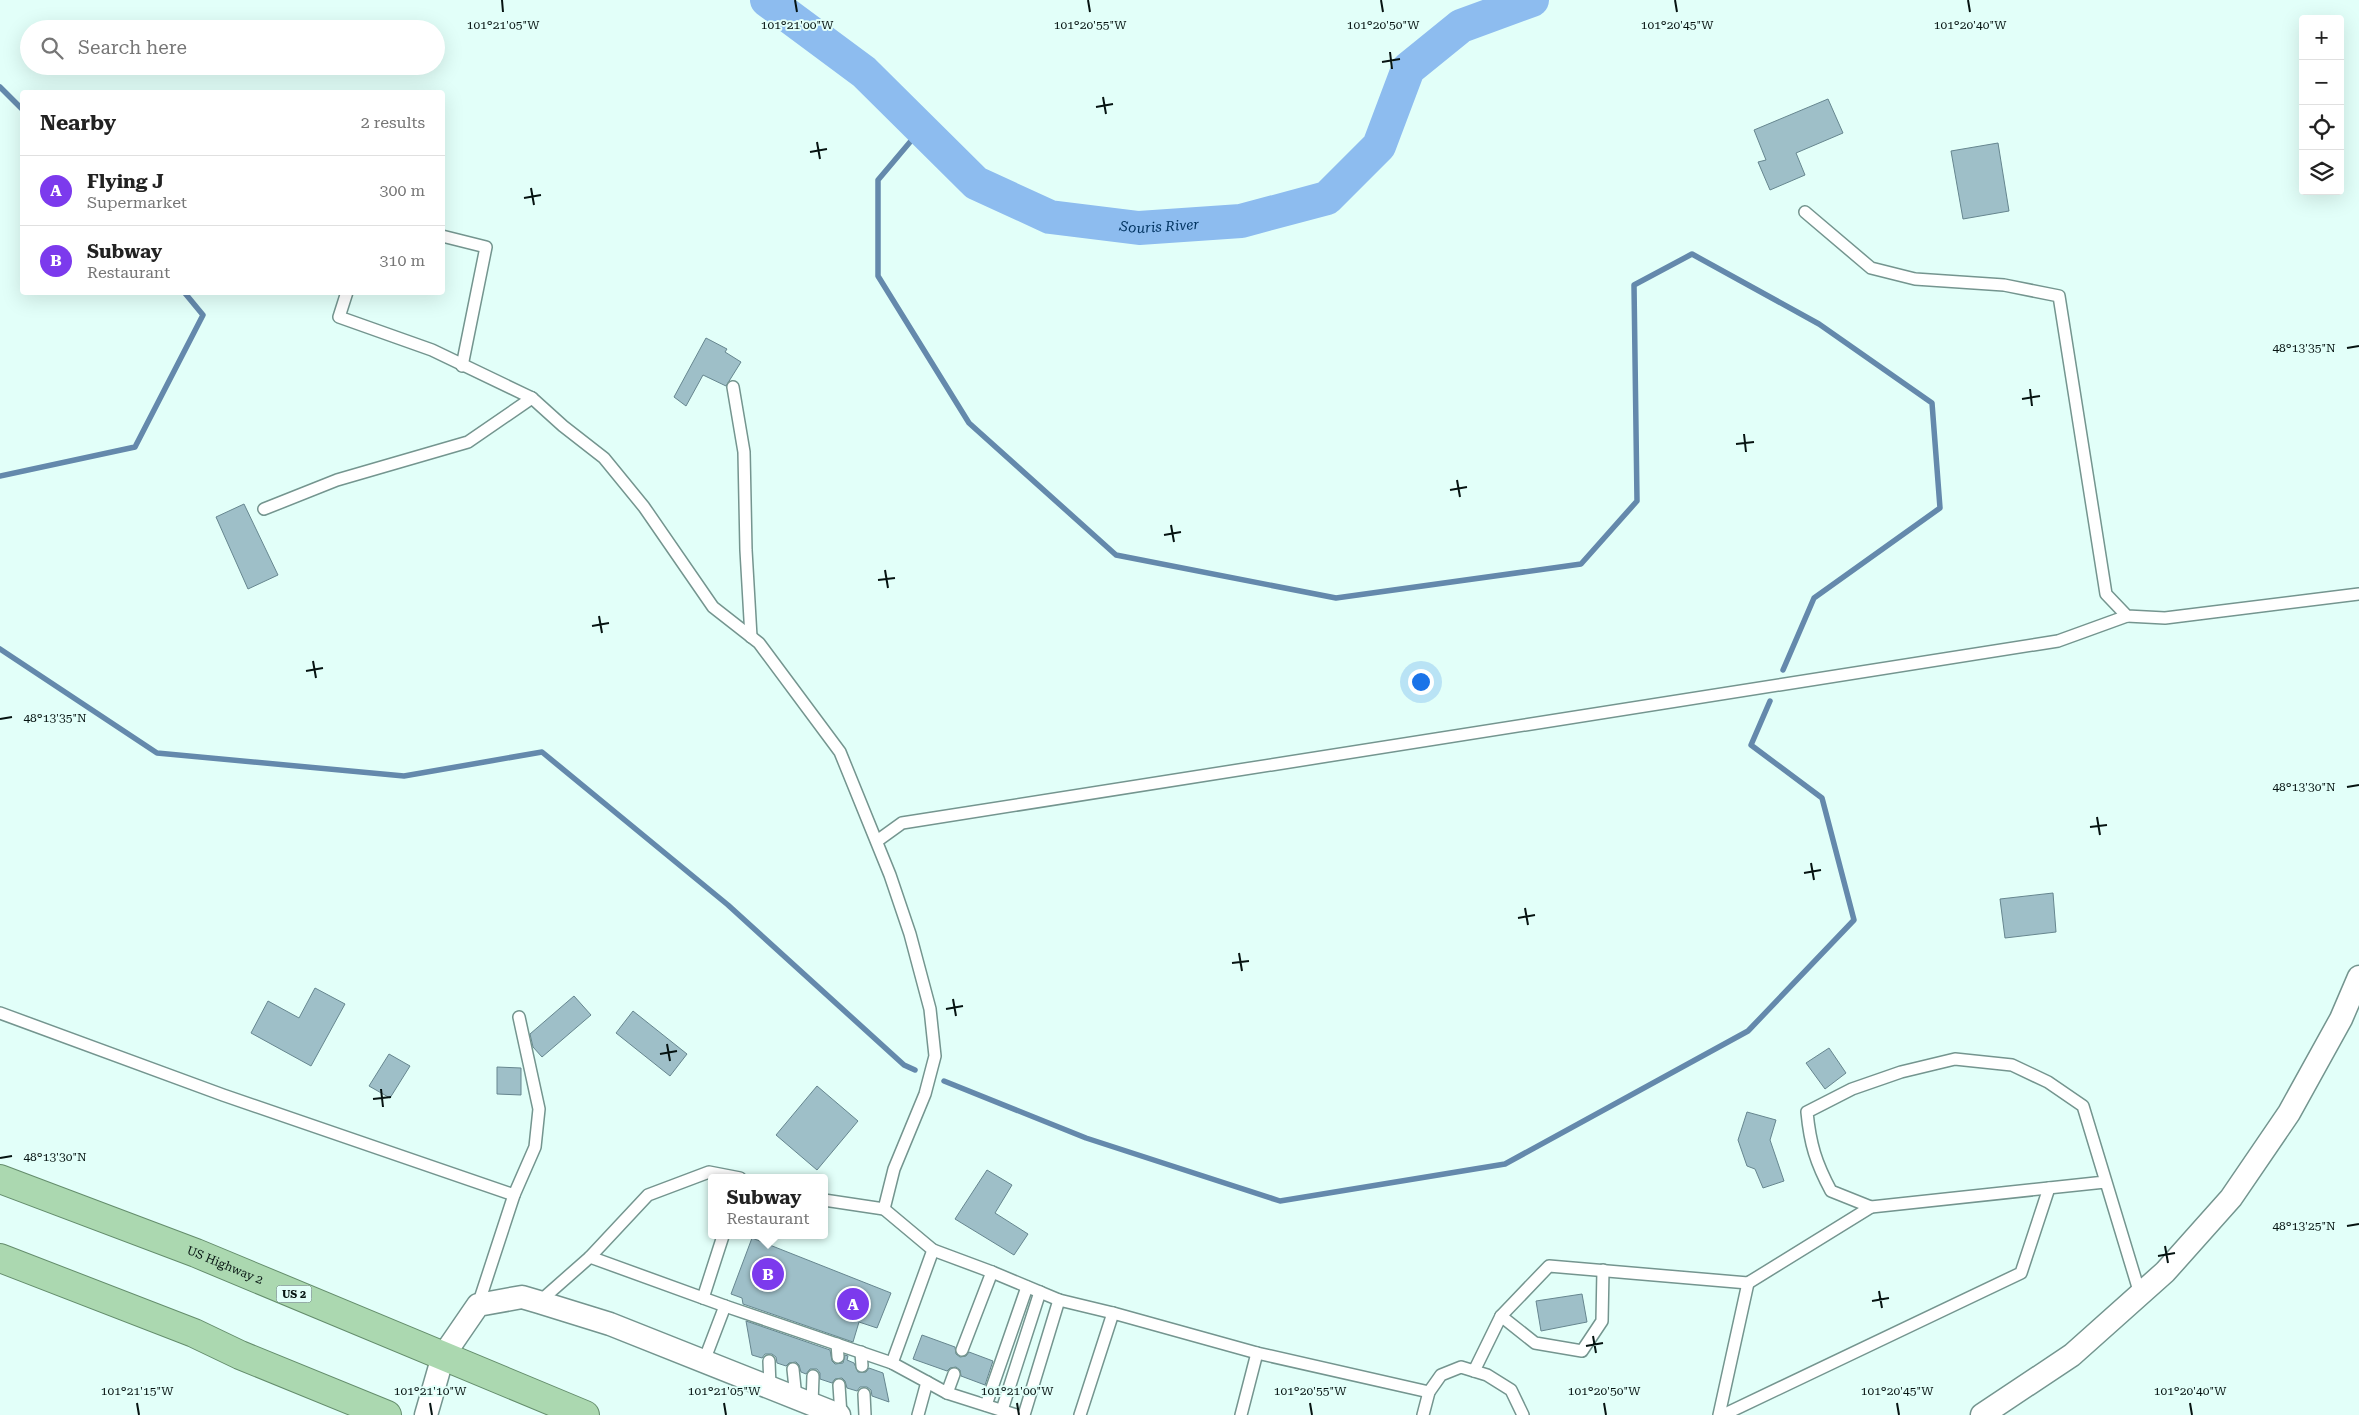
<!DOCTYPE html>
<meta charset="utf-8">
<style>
:root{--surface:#fff;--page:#f2f2f2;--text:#222;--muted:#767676;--line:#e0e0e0;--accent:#7c3aed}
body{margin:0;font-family:"Roboto Serif",serif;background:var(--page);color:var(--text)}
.controls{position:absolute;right:15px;top:15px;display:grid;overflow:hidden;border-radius:5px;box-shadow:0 5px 20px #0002}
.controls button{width:45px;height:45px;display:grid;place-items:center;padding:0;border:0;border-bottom:1px solid var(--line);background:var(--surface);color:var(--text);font:25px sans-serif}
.you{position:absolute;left:1420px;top:681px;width:18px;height:18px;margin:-12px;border:4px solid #fff;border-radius:50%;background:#1a73e8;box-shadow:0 0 0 8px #1a73e833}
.badge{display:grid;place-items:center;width:32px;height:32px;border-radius:50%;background:var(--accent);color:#fff;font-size:16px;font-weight:700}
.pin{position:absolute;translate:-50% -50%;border:2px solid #fff;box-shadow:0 1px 5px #0006}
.popup{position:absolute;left:708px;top:1174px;width:120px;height:65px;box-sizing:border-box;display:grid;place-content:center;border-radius:5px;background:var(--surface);filter:drop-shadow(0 1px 4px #0005);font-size:16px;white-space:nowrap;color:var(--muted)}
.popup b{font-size:19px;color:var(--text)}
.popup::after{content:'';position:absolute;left:50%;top:100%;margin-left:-10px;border:10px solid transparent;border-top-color:var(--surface)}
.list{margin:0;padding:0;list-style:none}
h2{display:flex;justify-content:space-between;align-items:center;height:65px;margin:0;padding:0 20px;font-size:21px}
h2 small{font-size:16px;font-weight:400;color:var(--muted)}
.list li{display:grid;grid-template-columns:32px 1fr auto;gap:15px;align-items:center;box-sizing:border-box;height:70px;padding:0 20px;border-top:1px solid var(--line)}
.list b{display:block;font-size:19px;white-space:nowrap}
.list p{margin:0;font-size:16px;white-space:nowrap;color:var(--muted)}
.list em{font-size:16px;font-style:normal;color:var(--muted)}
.icon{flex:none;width:28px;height:28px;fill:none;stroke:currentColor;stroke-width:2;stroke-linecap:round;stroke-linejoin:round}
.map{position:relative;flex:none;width:2359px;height:1415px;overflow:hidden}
.search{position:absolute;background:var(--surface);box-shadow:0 5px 20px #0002;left:20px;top:20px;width:425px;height:55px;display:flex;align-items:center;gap:12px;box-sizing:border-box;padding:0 18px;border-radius:28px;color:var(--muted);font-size:19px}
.panel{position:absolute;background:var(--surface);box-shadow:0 5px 20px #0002;left:20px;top:90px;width:425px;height:205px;border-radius:5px}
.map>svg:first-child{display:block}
</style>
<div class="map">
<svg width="2359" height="1415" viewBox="0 0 2359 1415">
<rect width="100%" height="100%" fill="#e2fff9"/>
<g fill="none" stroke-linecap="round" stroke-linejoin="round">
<g stroke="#6489ac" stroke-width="5.5">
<path d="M0 87 22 109"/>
<path d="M921 129 878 180V276L969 423 1116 555 1336 598 1581 564 1637 501 1634 285 1692 254 1819 324 1932 403 1940 508 1814 598 1783 670"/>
<path d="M0 476 135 447 203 315 184 292"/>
<path d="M0 649 157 753 404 776 542 752 728 905 904 1065 915 1070"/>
<path d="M944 1081 1086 1138 1280 1201 1505 1164 1748 1031 1854 920 1822 798 1751 745 1770 701"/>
</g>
<path stroke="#8dbcef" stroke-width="34" id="s1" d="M767 0 864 72 976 183 1050 217 1139 228 1241 221 1327 198 1379 146 1408 69 1461 26 1532 0"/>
</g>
<g fill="#9ebfc8" stroke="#66868f">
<path d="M1828 99 1843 133 1796 153 1805 175 1770 190 1758 162 1766 160 1754 130Z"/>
<path d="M1998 143 2009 211 1963 219 1951 151Z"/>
<path d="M706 338 727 349 725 352 741 362 726 386 703 375 686 406 674 397Z"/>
<path d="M244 504 278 575 248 589 216 517Z"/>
<path d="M2053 893 2056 932 2005 938 2000 899Z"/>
<path d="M315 988 345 1004 311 1066 251 1033 268 1001 299 1018Z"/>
<path d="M574 996 591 1015 542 1057 533 1047 530 1034Z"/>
<path d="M633 1011 687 1054 670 1076 616 1033Z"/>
<path d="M1829 1048 1846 1073 1825 1089 1806 1063Z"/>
<path d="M389 1054 410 1066 390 1098 369 1086Z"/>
<path d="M497 1067 521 1068V1095L497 1094Z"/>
<path d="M817 1086 858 1121 817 1170 776 1135Z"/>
<path d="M1747 1112 1776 1120 1770 1140 1784 1181 1763 1188 1755 1169 1747 1166 1738 1140Z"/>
<path d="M987 1170 1012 1185 995 1213 1028 1234 1014 1255 955 1219Z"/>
<path d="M752 1238 891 1293 877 1328 859 1322 853 1342 743 1304 742 1298 731 1294Z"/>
<path d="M1582 1294 1587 1322 1541 1331 1536 1301Z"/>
<path d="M746 1321 830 1350 832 1361 835 1364 843 1363 845 1355 848 1356 847 1360 854 1363 858 1372H866L869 1368 883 1373 889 1402 872 1396 871 1390 867 1387H860L857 1391 847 1388 845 1381 842 1378 835 1379 832 1383 820 1379V1373L817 1369H810L806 1374 801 1372 799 1365 796 1362 789 1363 786 1366 777 1363 776 1357 772 1354H765L762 1358 752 1355Z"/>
<path d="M922 1335 955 1347 956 1354 960 1357 966 1356 969 1352 993 1361 985 1385 961 1376 960 1370 956 1367 950 1368 947 1371 913 1359Z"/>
</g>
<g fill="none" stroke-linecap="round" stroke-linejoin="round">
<defs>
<g id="service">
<path d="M1805 212 1871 268 1915 279 2004 285 2059 296 2106 594 2127 616 2165 618 2359 594"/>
<path d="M442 236 486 247 462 366"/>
<path d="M347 292 339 317 432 350 532 398"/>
<path d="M733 387 744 452 746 550 751 637"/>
<path d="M264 509 337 480 468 442 532 398 563 426 604 458 644 507 713 607 759 643 840 752 890 875 910 934 930 1009 935 1056 925 1094 894 1169 884 1209 824 1200"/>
<path d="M877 841 902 823 2058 641 2127 616"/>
<path d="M0 1013 223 1095 514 1195"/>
<path d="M2105 1182 1871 1207 1831 1191C1816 1163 1810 1144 1807 1112L1852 1089 1901 1072 1955 1059 2012 1065 2048 1082 2083 1106 2140 1294"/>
<path d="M884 1209 933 1250 892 1363"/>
<path d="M933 1250 992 1272 1059 1300"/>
<path d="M590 1257 725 1306"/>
<path d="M703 1298 723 1236"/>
<path d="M539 1302 590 1257 648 1195 709 1172 740 1178"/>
<path d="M478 1305 514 1195 535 1147 539 1109 519 1017"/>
<path d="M1501 1316 1535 1343 1582 1351 1602 1321 1603 1270"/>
<path d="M837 1344 838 1357"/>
<path d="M962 1350 992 1272"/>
<path d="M861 1352 862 1366"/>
<path d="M704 1361 725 1306 892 1363 927 1382 918 1415"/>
<path d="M769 1361 770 1387"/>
<path d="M793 1369 796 1398"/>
<path d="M1474 1371 1501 1316 1549 1266 1748 1283 1871 1207"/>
<path d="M927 1382 947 1393 1016 1415"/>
<path d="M839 1385 841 1415"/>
<path d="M947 1393 954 1374"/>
<path d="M864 1394 865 1415"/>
<path d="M812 1404 813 1376"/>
<path d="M986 1405 1027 1287"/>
<path d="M1002 1410 1040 1292"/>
<path d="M1024 1415 1059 1300 1113 1313"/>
<path d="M1080 1415 1113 1313 1257 1353"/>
<path d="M1241 1415 1257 1353 1429 1392"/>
<path d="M1423 1415 1429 1392 1441 1375 1461 1367 1487 1375 1511 1390 1523 1415"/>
<path d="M1719 1415 1748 1283"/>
<path d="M1723 1415 2021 1273 2049 1188"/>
</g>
<g id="minor">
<path d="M426 1415 443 1356 478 1305 522 1297 539 1302 610 1324 839 1415"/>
<path d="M1982 1415 2072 1355 2165 1272 2231 1198 2289 1113 2341 1019 2359 977"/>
</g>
<g id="trunk">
<path id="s2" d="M0 1179 196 1253 585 1415"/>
<path d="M0 1258 194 1333 240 1355 387 1415"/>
</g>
</defs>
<use href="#service" stroke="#74958f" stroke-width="14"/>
<use href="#minor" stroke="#74958f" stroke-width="25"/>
<use href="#trunk" stroke="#648d6c" stroke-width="30"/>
<use href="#service" stroke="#fff" stroke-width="11"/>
<use href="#minor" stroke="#fff" stroke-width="22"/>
<use href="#trunk" stroke="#abd8b0" stroke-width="28"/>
</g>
<path fill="none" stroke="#061311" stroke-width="2" d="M502 0 503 12M795 0 797 12M1088 0 1090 12M1381 0 1383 12M1675 0 1677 12M1968 0 1970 12M1390 52 1392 69M1382 62 1400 59M1103 97 1106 114M1096 107 1113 104M817 142 820 159M810 152 827 149M531 188 534 205M524 198 541 195M2347 348 2359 346M2030 389 2032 406M2022 399 2040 396M1744 434 1746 452M1736 444 1754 442M1457 480 1460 497M1450 490 1467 487M1171 525 1174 542M1164 535 1181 532M885 570 888 588M878 580 895 578M599 616 602 633M592 626 609 623M313 661 316 678M306 671 323 668M0 719 12 717M2347 787 2359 785M2097 817 2100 835M2090 827 2107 825M1811 863 1814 880M1804 873 1821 870M1525 908 1528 925M1518 918 1535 915M1239 953 1242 971M1232 963 1249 961M953 999 956 1016M946 1009 963 1006M667 1044 670 1061M660 1054 677 1051M381 1089 383 1107M373 1099 391 1097M0 1158 12 1156M2347 1226 2359 1224M2165 1246 2168 1263M2158 1256 2175 1253M1879 1291 1882 1308M1872 1301 1889 1298M1593 1336 1596 1353M1586 1346 1603 1343M137 1403 139 1415M430 1403 432 1415M724 1403 726 1415M1017 1403 1019 1415M1310 1403 1312 1415M1604 1403 1606 1415M1897 1403 1899 1415M2190 1403 2192 1415"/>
<g text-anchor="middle" stroke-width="4" stroke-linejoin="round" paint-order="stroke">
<rect fill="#e2fff9" stroke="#485a57" stroke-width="1" x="276.5" y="1285.5" width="35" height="17" rx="4"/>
<g font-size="11" font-weight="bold" fill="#061311">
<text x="294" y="1298">US 2</text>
</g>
<g font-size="12" fill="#061311" stroke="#e2fff9">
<text dy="4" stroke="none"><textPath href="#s2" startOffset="241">US Highway 2</textPath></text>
</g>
<g font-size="14" font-style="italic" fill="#003360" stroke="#e2fff9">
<text dy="5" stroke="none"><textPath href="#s1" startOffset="470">Souris River</textPath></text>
</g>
</g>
<g font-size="12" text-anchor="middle" fill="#061311" stroke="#e2fff9" stroke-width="4" stroke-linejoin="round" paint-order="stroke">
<text x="503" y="29">101°21'05"W</text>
<text x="797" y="29">101°21'00"W</text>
<text x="1090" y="29">101°20'55"W</text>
<text x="1383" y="29">101°20'50"W</text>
<text x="1677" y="29">101°20'45"W</text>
<text x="1970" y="29">101°20'40"W</text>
<text x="2304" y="352">48°13'35"N</text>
<text x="55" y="722">48°13'35"N</text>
<text x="2304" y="791">48°13'30"N</text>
<text x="55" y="1161">48°13'30"N</text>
<text x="2304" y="1230">48°13'25"N</text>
<text x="137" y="1395">101°21'15"W</text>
<text x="430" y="1395">101°21'10"W</text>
<text x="724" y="1395">101°21'05"W</text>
<text x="1017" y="1395">101°21'00"W</text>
<text x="1310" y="1395">101°20'55"W</text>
<text x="1604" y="1395">101°20'50"W</text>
<text x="1897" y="1395">101°20'45"W</text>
<text x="2190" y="1395">101°20'40"W</text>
</g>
</svg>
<div class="controls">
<button>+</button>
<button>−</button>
<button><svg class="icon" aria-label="locate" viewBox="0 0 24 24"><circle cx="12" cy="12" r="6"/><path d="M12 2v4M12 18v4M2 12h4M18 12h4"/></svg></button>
<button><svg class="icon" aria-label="layers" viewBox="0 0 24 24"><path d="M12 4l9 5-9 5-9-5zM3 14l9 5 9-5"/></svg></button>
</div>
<div class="you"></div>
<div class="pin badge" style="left:853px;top:1304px">A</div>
<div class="pin badge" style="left:768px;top:1274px">B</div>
<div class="popup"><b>Subway</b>Restaurant</div>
<div class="search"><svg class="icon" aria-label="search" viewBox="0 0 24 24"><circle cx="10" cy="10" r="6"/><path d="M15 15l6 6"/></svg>Search here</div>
<section class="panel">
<h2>Nearby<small>2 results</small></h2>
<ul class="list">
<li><span class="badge">A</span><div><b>Flying J</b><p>Supermarket</p></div><em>300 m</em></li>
<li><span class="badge">B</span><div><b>Subway</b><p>Restaurant</p></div><em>310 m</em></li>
</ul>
</section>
</div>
